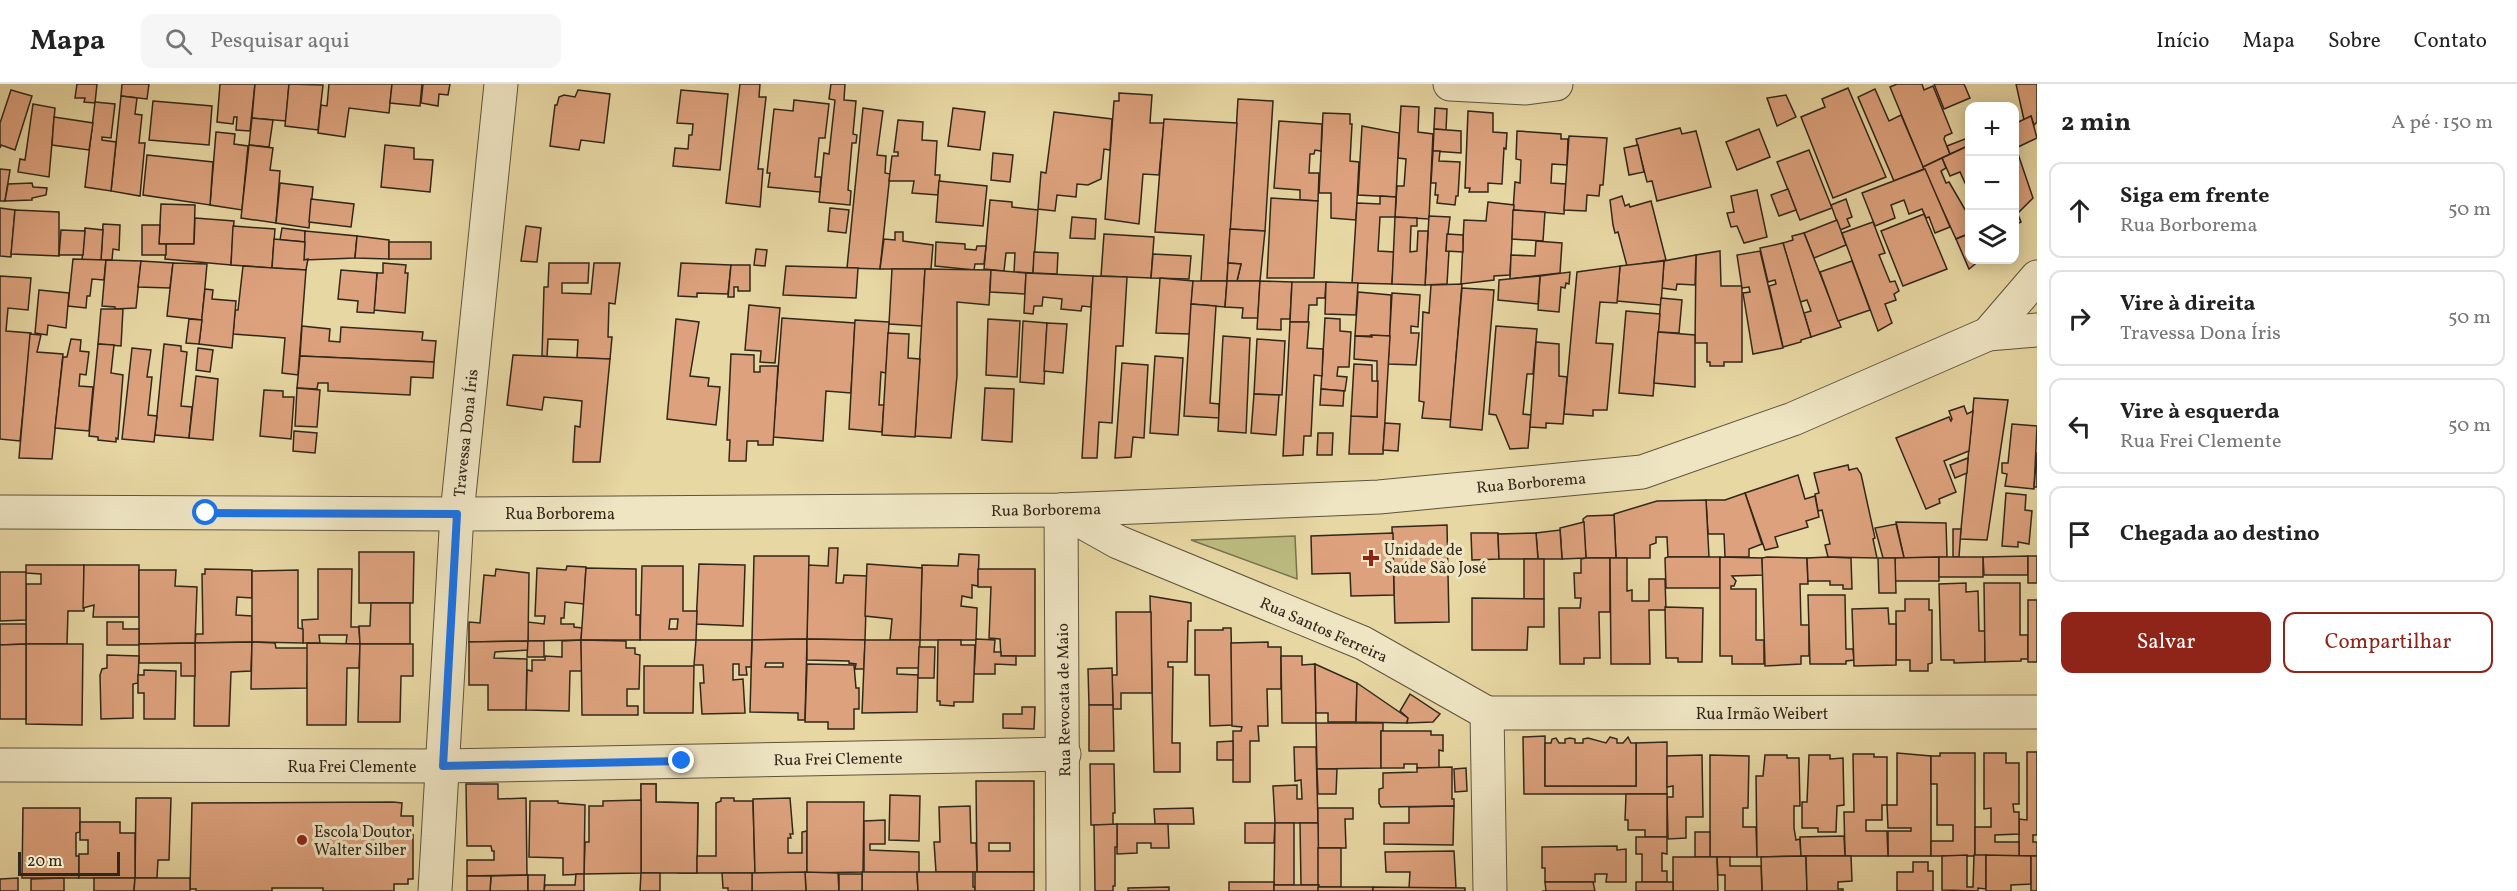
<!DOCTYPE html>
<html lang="pt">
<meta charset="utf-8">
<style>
:root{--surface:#fff;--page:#f6f6f6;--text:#222;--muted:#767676;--line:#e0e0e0;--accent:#8f2418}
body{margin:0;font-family:Vollkorn,serif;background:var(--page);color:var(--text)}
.controls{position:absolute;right:18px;top:18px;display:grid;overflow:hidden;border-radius:12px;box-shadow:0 3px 15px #0003}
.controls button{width:54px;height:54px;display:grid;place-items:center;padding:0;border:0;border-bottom:2px solid var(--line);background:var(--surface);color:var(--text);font:30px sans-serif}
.scale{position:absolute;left:18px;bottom:15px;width:102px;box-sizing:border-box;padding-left:6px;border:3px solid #31271a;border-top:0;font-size:16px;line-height:21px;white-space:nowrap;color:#31271a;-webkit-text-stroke:4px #efe5c3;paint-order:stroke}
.stop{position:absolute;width:18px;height:18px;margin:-14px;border:4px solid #1a73e8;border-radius:50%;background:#fff}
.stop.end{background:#1a73e8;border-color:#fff;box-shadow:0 2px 6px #0008}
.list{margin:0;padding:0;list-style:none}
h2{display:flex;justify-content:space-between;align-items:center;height:78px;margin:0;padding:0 24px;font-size:26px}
h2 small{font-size:20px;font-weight:400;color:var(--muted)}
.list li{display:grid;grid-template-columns:39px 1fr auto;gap:18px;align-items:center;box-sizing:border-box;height:96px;margin:0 12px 12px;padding:0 12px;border:2px solid var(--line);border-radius:12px}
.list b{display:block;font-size:22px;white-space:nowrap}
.list p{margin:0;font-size:20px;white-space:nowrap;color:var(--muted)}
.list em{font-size:20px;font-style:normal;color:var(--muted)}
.actions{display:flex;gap:12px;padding:18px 24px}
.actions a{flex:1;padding:14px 0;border:2px solid var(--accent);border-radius:12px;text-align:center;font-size:21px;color:var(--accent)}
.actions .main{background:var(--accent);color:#fff}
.icon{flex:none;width:33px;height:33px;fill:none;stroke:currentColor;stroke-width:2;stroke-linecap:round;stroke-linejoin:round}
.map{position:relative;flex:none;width:2037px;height:807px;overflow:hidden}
header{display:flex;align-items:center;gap:36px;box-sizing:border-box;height:84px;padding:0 30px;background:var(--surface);border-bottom:2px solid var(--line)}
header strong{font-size:28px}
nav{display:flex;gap:33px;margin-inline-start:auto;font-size:21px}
.search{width:420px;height:54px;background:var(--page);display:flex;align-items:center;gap:15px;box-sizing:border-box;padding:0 21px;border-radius:12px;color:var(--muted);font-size:22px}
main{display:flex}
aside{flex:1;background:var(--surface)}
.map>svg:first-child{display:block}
</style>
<header>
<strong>Mapa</strong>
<div class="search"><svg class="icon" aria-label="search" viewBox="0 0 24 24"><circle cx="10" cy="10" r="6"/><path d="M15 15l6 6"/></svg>Pesquisar aqui</div>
<nav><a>Início</a><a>Mapa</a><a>Sobre</a><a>Contato</a></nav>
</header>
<main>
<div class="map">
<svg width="2037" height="807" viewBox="0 0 2037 807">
<rect width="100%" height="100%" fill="#e7d7a3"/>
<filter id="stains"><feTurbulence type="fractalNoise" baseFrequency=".00333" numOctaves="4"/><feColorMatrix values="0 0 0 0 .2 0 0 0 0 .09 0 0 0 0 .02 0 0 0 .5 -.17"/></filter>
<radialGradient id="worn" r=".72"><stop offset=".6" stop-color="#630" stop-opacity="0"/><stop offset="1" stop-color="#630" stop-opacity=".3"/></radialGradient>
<path fill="#bdbc80" stroke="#77724d" stroke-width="1.5" d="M1295 452 1297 495 1191 456Z"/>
<g fill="#dda27d" stroke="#31271a" stroke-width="1.5" fill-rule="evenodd">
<path d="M77 0H97L95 19 84 18 85 14H75Z"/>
<path d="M122 0H149L147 15 121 12Z"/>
<path d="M220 0H255L250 47 236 46 237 33H234L233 40 217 38Z"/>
<path d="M255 0H289L286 37 252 34Z"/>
<path d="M289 0 323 1 318 46 285 42Z"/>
<path d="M329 0H392L389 29 349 24 345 53 318 49 321 21 327 22Z"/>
<path d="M392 0H422L420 22 390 19Z"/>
<path d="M423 0H450L448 11 439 10 438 22 421 19Z"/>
<path d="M740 0H760L759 13H766L758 85H763L760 123 726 119Z"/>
<path d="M831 0H845L844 16 856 17 853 50 857 51 856 59H852L848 106 851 107 850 121 819 118 824 69 829 70 835 16 829 15Z"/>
<path d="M1897 0H1922L1924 6 1933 2 1952 49 1945 52 1944 55 1950 70 1923 83 1890 3Z"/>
<path d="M1934 0H1964L1970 14 1944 25Z"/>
<path d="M2016 0H2037V38L2034 41 2031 32 2024 36Z"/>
<path d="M1848 4 1886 93 1833 114 1801 33 1825 23 1822 15Z"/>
<path d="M1875 5 1889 37 1901 31 1924 85 1894 97 1858 13Z"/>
<path d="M11 6 32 12 15 66 1 61 0 64V39Z"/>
<path d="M578 6 610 10 604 59 581 56 579 66 550 62 555 21H557L559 13 564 11 575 13Z"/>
<path d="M681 6 728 10 720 86 673 82 675 64 688 65 689 51H692L693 40 677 39Z"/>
<path d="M1119 9 1152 11 1150 39H1164L1159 91 1143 90 1139 140 1105 135 1114 17H1119Z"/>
<path d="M1786 11 1796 33 1777 42 1767 14Z"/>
<path d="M121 12 137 14 135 30 142 31 139 59H145L140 112 111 107Z"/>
<path d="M1238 15 1273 17 1265 147 1230 145Z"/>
<path d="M794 16 829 20 825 54H819L815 93H821L820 108 768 103 770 89H767L774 25 793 27Z"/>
<path d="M153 17 212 22 209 61 149 56Z"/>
<path d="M95 18 115 20 111 54 102 53V56L116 58 111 107 85 103Z"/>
<path d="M33 20 55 24 49 93 18 88 20 75 25 76Z"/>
<path d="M1401 22 1419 23 1418 48 1433 50 1429 135 1395 133 1397 102H1404L1406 75 1398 74Z"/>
<path d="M863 24 883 27 877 71 886 72 885 89 890 90 880 185 847 184Z"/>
<path d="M953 24 985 28 980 66 948 62Z"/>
<path d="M1435 24 1447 25 1446 46 1434 45Z"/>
<path d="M1468 27 1493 29V48L1507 49 1506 65 1504 64 1502 100 1488 99V108H1469L1470 104H1465Z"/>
<path d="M1054 28 1112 35 1110 66 1104 65 1101 95 1088 101 1077 100 1076 113 1057 111 1055 127 1038 125 1041 88 1046 89Z"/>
<path d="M1323 29 1350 30V40H1352L1350 77 1359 78 1356 136 1331 134V109H1319Z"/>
<path d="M2031 32 2037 54 2016 64 2033 114 2018 129 2014 121V40Z"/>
<path d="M54 33 93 39 89 66 52 61Z"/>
<path d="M252 34 273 36 269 63 249 61Z"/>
<path d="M1164 35 1237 39 1227 197H1201L1204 151 1155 148Z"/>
<path d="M898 36 923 38 922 56 937 57 935 91H940L938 111 912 109 914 97H889L892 72H898V68H894Z"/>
<path d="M1279 37 1322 40 1321 67 1315 66 1314 70H1310L1309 89H1319L1318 117 1300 116V106L1274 104Z"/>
<path d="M1362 42 1399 49 1396 113 1358 111Z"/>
<path d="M1680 44 1682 50 1696 47 1711 103 1657 117 1652 97 1647 98 1636 55Z"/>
<path d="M1434 45 1461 47V69L1433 67Z"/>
<path d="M1759 45 1770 73 1737 86 1726 58Z"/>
<path d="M1517 47 1561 50V55H1568L1567 81 1552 80 1551 99 1566 100 1564 130 1513 126 1515 98 1520 99 1521 76 1516 75Z"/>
<path d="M216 48 235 50 234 60 248 62 242 126 210 121Z"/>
<path d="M1569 52 1607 54 1603 101H1600L1599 112 1587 111 1586 127 1564 126Z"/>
<path d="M1970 53V61L1950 70 1947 62Z"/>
<path d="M249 61 273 64 270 86 280 87 276 139 241 134Z"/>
<path d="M385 61 414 64V75L433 76 430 108 381 103Z"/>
<path d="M1638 61 1644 88 1629 91 1624 64Z"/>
<path d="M1970 61V100L1966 101 1960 88 1950 92 1942 74Z"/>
<path d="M1809 66 1832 124 1800 136 1777 78Z"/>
<path d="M1433 67H1440L1439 77 1460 78 1458 112H1456L1455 121 1437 119 1438 111H1435L1436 99H1431Z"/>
<path d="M993 69 1013 71 1010 98 991 96Z"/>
<path d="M147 71 213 78 210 121 143 111Z"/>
<path d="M1942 74 1946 84 1941 87 1946 99 1949 98 1970 134V155L1966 151 1956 155 1923 83Z"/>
<path d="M0 85 10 86 5 117H0Z"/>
<path d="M1925 85 1950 143 1935 149 1929 133 1926 134 1922 125 1909 130 1904 116 1891 121 1895 134 1875 142 1862 109Z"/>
<path d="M939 97 987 102 983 142 936 138Z"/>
<path d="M32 99 33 103 47 104 46 111 32 114V116L5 117 8 100Z"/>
<path d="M280 99 313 103 309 144 276 139Z"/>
<path d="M1788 105 1796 126 1779 132 1771 111Z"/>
<path d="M1757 106 1767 153 1744 159 1737 142 1731 143 1727 129 1734 128 1731 112Z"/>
<path d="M1380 112 1396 113 1395 133H1380L1378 167 1394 168 1392 200 1352 199 1357 119 1380 120Z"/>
<path d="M1622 112 1625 122 1629 120 1630 123 1651 117 1666 176 1627 182 1618 148 1615 149 1613 141 1610 116Z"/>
<path d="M1271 114 1318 117 1314 194H1267Z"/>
<path d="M311 115 354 120 351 143 309 138Z"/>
<path d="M1846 115 1852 133 1847 135 1850 142 1840 146 1831 121Z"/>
<path d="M990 116 1012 118V123L1038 126 1033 189 1014 188 1015 169H1006L1004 187 984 185Z"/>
<path d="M1488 118 1514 121 1510 191 1494 192V196L1461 200 1464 136 1486 137Z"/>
<path d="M161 120 195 121 194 160H159Z"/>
<path d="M2014 121 2021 138 2014 142Z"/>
<path d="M0 124 15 126 11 173 0 172Z"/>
<path d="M830 124 849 126 846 149 828 147Z"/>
<path d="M15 126 59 128V172L11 170Z"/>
<path d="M1513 126 1545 128 1543 157 1512 155Z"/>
<path d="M1924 130 1947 185 1903 202 1881 147Z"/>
<path d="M1429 132 1450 133 1446 167H1449L1447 200 1425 201Z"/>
<path d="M1072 133 1096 135 1095 155 1070 154Z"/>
<path d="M1395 133 1417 134V142H1411L1410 168 1417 167 1418 147H1428L1425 201 1392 200Z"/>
<path d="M195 134 234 137 231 181 165 175 166 160H194Z"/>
<path d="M1837 136 1846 161 1814 174 1804 149Z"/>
<path d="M1873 138 1885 169 1879 171 1890 198 1895 197 1899 207 1894 210 1896 216 1885 220 1892 239 1878 247 1842 149Z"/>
<path d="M103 140 120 141 119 166 113 165 112 176H101Z"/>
<path d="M142 141H160L159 160H166V171H142Z"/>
<path d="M233 142 275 145 272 184 231 181Z"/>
<path d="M526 142 541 144 537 178 521 177Z"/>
<path d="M85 144 103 146 101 176H82Z"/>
<path d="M282 144 305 147V158L280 156Z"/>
<path d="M1230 145 1265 147 1260 197H1237L1241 180 1228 179Z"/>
<path d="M61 146 85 147 83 171H59Z"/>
<path d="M305 147 357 152 355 174 304 176Z"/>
<path d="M895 148H903V157L933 161 931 185H880L884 155 895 156Z"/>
<path d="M1804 149 1841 243 1811 253 1804 229 1811 227 1807 216 1800 218 1783 159 1793 156 1792 152Z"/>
<path d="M1104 150 1154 153 1151 194 1101 192Z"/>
<path d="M1447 150 1463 151V168L1446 167Z"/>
<path d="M1966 151 1970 155V176H1980L1969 185 1956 155Z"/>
<path d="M357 152 389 156V175L355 174Z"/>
<path d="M274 155 305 158 304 176 308 175 306 186 272 184Z"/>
<path d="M1536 157 1562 159 1560 189 1510 195 1511 171 1535 172Z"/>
<rect x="389" y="158" width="42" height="17"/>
<path d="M936 158 965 160V165L976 166 977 162H986L984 180H975L974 186 935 182Z"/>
<path d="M1783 159 1811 253 1801 256V258L1783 263 1769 202 1776 200 1775 196 1768 198 1760 164Z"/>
<path d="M756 165 767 166 765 182 754 181Z"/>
<path d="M1720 167 1721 202H1742V278H1724V282H1710V278H1707V259H1695L1696 171Z"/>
<path d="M1760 167 1783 264 1753 270 1743 209 1750 208 1749 203 1742 204 1737 171Z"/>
<path d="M1034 168 1058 169 1057 190 1033 189Z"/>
<path d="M1153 170 1191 172 1189 195 1151 194Z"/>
<path d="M1696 171 1695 201 1677 200 1676 206 1662 204 1664 177Z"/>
<path d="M73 175 106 176 104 196 92 195 90 212H87L86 224 68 222Z"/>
<path d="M106 176 141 177 136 224 115 225V223L102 222Z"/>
<path d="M141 177 173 179 170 204 138 203Z"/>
<path d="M1664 177 1661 221 1617 217 1620 182Z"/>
<path d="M1852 177 1870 226 1838 237 1820 188Z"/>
<path d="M173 179 207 180 202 236 167 232Z"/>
<path d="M383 179 406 181 405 189H408L405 229 374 226 377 189H383Z"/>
<path d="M549 179H589L588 199H562V209L591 210 594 179H620L615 220 609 219 608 253H612L610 275 577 274 578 256 548 255 547 273 542 272 544 203H548Z"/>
<path d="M681 179 731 181 728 210 697 209V213L678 212Z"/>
<path d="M1228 179 1241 180 1237 197H1227Z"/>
<path d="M731 181H750V207H738V203H734V213H728Z"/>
<path d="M243 182 306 186 298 291 282 289 285 254 233 250 235 226H238Z"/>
<path d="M786 182 858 184 856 214 783 211Z"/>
<path d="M1620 182 1617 219 1600 218 1596 259 1613 260 1607 326H1593V332L1564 330 1577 188Z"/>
<path d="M892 185H925L922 242 889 240Z"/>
<path d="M925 185 991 186 989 221 957 218V292L951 354 915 352Z"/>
<path d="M341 186 377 189 374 229 357 228 358 217 338 215Z"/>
<path d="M991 186 1026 189 1025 210 990 208Z"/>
<path d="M1570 188 1569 200 1566 199 1565 204 1561 203 1559 228 1538 226 1540 192Z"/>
<path d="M1026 189 1093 192 1091 223 1082 222 1081 227 1061 225 1062 215 1043 213 1042 222H1034L1033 230 1024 229Z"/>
<path d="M0 192 31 194 28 226 8 224 6 247 31 249 20 357 0 355Z"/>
<path d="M1093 192 1127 193 1123 262H1116L1112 339 1099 338 1097 374H1082Z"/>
<path d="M1540 192 1538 220 1498 216 1499 196Z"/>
<path d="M1160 194 1193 197 1190 250 1156 249Z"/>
<path d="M1193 197H1227L1225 223 1191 220Z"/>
<path d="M1227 197H1260L1258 234H1242L1243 224 1225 223Z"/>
<path d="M1260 197 1292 198 1290 235H1281V246L1257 245Z"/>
<path d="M1292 198H1326L1325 214H1317V221H1309L1308 238H1290Z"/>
<path d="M1326 198 1358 199 1356 231 1325 230Z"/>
<path d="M1462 200 1451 336 1422 334 1424 318 1419 317 1423 228 1429 229 1431 201Z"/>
<path d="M1462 204 1494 206 1482 346 1450 343Z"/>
<path d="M205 205 213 206 212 215 236 217 232 264 199 260Z"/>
<path d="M39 206 69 209 66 244 48 241 47 251 35 249Z"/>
<path d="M1358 208 1391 211 1390 252H1355Z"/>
<path d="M1392 209 1420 211 1418 243 1411 242V249H1419L1416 281 1388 280Z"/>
<path d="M1661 214 1682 216 1679 249 1658 248Z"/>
<path d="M1191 220 1216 222 1210 319 1219 320V334L1184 332Z"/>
<path d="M749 221 780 224 775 279 760 278 761 267 745 266Z"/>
<path d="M101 225H123L121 262 98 260Z"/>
<path d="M1626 227 1660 230 1653 312 1619 309Z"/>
<path d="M782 234 855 239 851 309 826 307 823 357 773 353Z"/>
<path d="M1325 234 1340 235V247L1351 248 1349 283H1338L1337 292 1347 293 1345 307 1321 305Z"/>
<path d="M189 235 202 236 199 260 186 259Z"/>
<path d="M676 235 699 238 690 292 709 294 708 302 720 303 716 341 667 335Z"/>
<path d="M988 235 1020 237 1017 293 986 291Z"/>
<path d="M855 236 889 238 886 289 881 288 879 321H884L882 348 849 345Z"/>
<path d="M1023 237 1047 239 1044 300 1020 298Z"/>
<path d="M1290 238H1309L1307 264 1323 265 1322 292 1314 291 1311 352H1304L1303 371 1283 372Z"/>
<path d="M1047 239 1067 240 1063 289 1044 287Z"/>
<path d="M302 242 330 245 329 257 340 258 341 243 423 248 422 256 436 257 434 278 300 272Z"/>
<path d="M1496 242 1537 245 1533 290H1527L1523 330 1531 331 1528 364 1510 365 1496 331 1489 330Z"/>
<path d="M1658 248 1695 251V303L1654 299Z"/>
<path d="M888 249 909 250 908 274 920 275 915 353 882 351Z"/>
<path d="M30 250 41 251 37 268 63 270 52 375 19 374Z"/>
<path d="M1371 251 1390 252 1383 370H1349L1351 332 1377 333V277L1354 275 1355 252 1372 253Z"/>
<path d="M1223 252 1250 254 1246 349 1218 347Z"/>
<path d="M71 255 81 256 80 267 89 268 86 291 80 290 79 302 93 303 89 347 55 344 63 273H67Z"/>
<path d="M1257 255 1285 257 1282 311 1254 310Z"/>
<path d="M1536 258 1559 260V292L1567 293 1563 340 1546 339V344L1530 343Z"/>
<path d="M98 260 114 261 111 289 123 291 118 355 116 354V358L98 356V353L89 352Z"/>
<path d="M164 260 181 262V267L187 268 181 322 192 323 189 354 155 351Z"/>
<path d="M132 264 151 266 147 293H152L148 331 157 332 154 358 122 355Z"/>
<path d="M198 264 213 266 210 288 196 286Z"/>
<path d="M731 270 754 271V288H760V282H778L773 361H758V357H747L746 377H729L730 356H727Z"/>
<path d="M513 271 610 275 600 378H573L575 342 580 343 582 317 544 313 542 326 507 321Z"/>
<path d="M300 272 434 278 433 294 411 293 410 311 328 307V299H318L317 305 297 304Z"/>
<path d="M1155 272 1183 274 1178 351 1150 349Z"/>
<path d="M1122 279 1148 281 1144 354 1133 353 1131 373 1115 374Z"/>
<path d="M1354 280 1372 281V297H1378L1377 333 1351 332Z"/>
<path d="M196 292 218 295 213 356 189 354Z"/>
<path d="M297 304 320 306 317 343 295 342Z"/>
<path d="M985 304 1014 305 1012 358 982 356Z"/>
<path d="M1321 305 1344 307 1343 322 1320 321Z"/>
<path d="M264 306 283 307V313H294L291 355 260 352Z"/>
<path d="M1254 310 1279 311 1276 351 1251 349Z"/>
<path d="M1974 314 2008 316 1987 456 1960 455Z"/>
<path d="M1964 322 1967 330 1973 327 1969 367 1944 377 1956 408 1939 415 1940 419 1926 425 1896 354 1949 333 1951 337 1952 335 1949 327Z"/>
<path d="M1385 339 1400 340 1398 367 1383 366Z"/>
<path d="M2012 340 2037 342 2034 405 2005 402 2007 390 2002 389V379H2008Z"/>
<path d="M294 347 317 349 315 369 293 367Z"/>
<path d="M1318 349H1333L1332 371H1317Z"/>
<path d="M2037 368V403H2034Z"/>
<path d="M1968 374 1967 389 1955 394 1950 381Z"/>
<path d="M1848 381 1849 386 1857 384 1861 390 1875 454 1873 455 1877 474 1828 473 1825 461 1830 460 1822 426 1818 427 1815 410 1819 409 1814 389Z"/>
<path d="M1798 391 1805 415 1815 412 1819 433 1806 437 1808 443 1775 453 1778 463 1765 466 1745 409Z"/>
<path d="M1745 409 1762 460 1749 465V473H1725L1724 450H1708L1706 416H1725Z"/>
<path d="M2006 409 2026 411 2025 426 2032 427 2029 460 2018 458V463L2002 462Z"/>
<path d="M1706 416 1709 473H1668L1667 453H1656V459L1650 461V474H1616L1614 430 1657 417Z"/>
<path d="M1614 431 1616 474H1586L1583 435 1587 432Z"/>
<path d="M1584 438 1586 474 1562 475 1560 444Z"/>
<path d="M1896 438 1946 439 1947 473 1904 474Z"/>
<path d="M1896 440 1904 474H1883L1875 444Z"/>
<path d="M1447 441 1449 538 1395 539 1392 443Z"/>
<path d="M1953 445H1961L1959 473H1953Z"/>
<path d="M1560 446 1562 475H1538L1536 449Z"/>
<path d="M1393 449 1394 511 1351 512 1350 489 1312 490 1311 452Z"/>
<path d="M1471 449H1498L1499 475 1472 476Z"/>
<path d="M1536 449 1538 475H1499L1498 450Z"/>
<path d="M829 464H838L836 499H843L844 491 867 492 865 556 807 555 808 481 828 482Z"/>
<path d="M359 468H414L413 519H359Z"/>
<path d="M959 470 979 471 978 502 972 501V514L962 512 961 522 977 524 976 556H920L922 481 958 482Z"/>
<path d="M754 472H809L807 555 752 556Z"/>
<path d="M2028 472V491H1984L1983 473Z"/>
<rect x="2028" y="472" width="9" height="27"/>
<path d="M1668 473H1720V504H1666L1665 474Z"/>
<path d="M1720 473 1762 474 1763 491 1732 492 1736 497 1734 502H1731V505H1756V556H1764V580H1732V572H1720Z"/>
<path d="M1767 473 1807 474 1808 500H1800L1801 541H1809V572H1801V580L1765 582 1762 474Z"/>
<path d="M1828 473 1851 474 1852 505H1843V501H1830V497H1808L1807 474Z"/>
<path d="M1939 473V497H1895V474Z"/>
<rect x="1939" y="473" width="44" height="20"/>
<path d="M1586 474H1610V528H1599L1600 574H1584V580H1560L1559 524H1580L1581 514H1575L1574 489H1581V475Z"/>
<path d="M1610 474H1627V507L1632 506V517H1649V495H1665L1666 526H1649L1650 580H1611Z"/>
<path d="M1878 474H1895L1896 509H1879Z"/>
<rect x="1524" y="475" width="20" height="40"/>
<path d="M699 480 745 481 743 542 696 540Z"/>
<path d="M867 480 922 484 920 556H890L892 535 865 532Z"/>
<path d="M26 481H84V527H68L67 560H26V500H41V490L26 489Z"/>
<path d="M84 481H139V533H93L94 521 83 524Z"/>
<path d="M567 482 586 483 584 520 565 518 564 534H561V540H574V543L582 544 581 556 528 557V538L544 540 545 532H535L537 484 566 486Z"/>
<path d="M642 482H683V527H697L696 556H640ZM670 535H678L677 545H669Z"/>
<path d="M586 484 636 485V531H640V556H581Z"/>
<path d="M205 485 252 486V514L237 513 236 531 252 532V558L195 559 196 550H203L202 490H205Z"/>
<path d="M318 485H352L351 543H359L360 560H346L347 551H319L320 559H303L302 536 318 535Z"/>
<path d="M496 485 529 489 528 557 469 558V538L480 539 484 491 495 492Z"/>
<path d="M978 485H1035V572H1001L1000 555 989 554 991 503H978Z"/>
<path d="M139 486H176L175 502 197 503 195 559 139 560Z"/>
<path d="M298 486V544L303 545V559L252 558V487Z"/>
<path d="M0 488H26V536L0 537Z"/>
<path d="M1966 499V508L1978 507 1979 547H1985V578L1954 579V576H1941L1939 500Z"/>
<path d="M1984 499H2020V551H2028V575H2021V577L1985 578Z"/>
<path d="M1808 511H1845L1846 565H1853L1854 576 1846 577V580H1810Z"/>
<path d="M1150 512 1191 519V537H1188L1187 578H1168V583H1173L1172 659H1180V688H1154Z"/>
<path d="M1472 514 1544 515V543H1528L1527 566H1472Z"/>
<path d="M1905 515H1929V526H1932V579L1928 580V587H1910V576H1896V527H1905Z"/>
<rect x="2028" y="516" width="9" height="62"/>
<path d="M371 519H410V560H360L359 542H370Z"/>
<path d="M1665 523 1703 524 1702 578H1678V574H1666Z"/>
<path d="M1888 524 1889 540H1896V581L1854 582 1852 525Z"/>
<path d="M1116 528H1151L1152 609H1121V625H1113L1112 591H1117Z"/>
<path d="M107 538H123V545H139V561H107Z"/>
<path d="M0 540H26V560L0 561Z"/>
<path d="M1223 544H1231L1233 641 1210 642 1209 591H1195V546H1223Z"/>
<path d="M807 555 805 636H798V629L750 628 752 556ZM766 579H783V583H765Z"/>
<path d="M807 555 865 556 864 585H855L856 580 849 579V577L807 576Z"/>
<path d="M976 555 995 556 994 568H1001V572H1016V581L995 580V590H974Z"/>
<path d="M581 556 582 587H570L569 627 526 626 527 586 532 587V576H545V572L562 573V557Z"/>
<path d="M581 556 626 557V564H635V570L640 571 639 605H627V622H638V631H582Z"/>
<path d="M696 556H752L751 583H746L747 591H739V580H733V596L743 595 745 629 702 630 700 599H704L703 581H694Z"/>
<path d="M865 556H920L919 584H897V590L918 591 917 628 862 629Z"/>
<path d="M938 556H961V561H975L973 618H954V622L940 621V617H937Z"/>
<path d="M528 557V566L495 568 494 574 527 575 526 626H488V601H469V558Z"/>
<path d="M528 557H544V573H527Z"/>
<path d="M252 558 251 587 231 588 229 642H194L195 559Z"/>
<path d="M252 558 275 559 276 564H308L307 604 251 605Z"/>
<path d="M1268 558V563H1281V605H1267L1268 642H1258L1259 657H1250V698H1233V647H1241L1242 643 1232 642 1231 559Z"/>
<path d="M195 559V592H181V579H139V560Z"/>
<path d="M307 559 360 560 359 584H347L346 641H307Z"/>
<path d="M26 560H83L82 641 26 640Z"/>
<path d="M26 560V635H0V561Z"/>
<path d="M360 560H413V592H401L400 638H358Z"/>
<path d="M919 563H935L934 594H918Z"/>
<path d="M107 571 139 572 138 599 133 600V634L101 635 100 591 102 585 107 584Z"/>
<path d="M1281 572H1302V581L1315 580 1316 639H1282Z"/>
<path d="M807 580 854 581 856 604H859V625H854V645H828V638H805Z"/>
<path d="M1315 580 1357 599 1356 638H1328V629H1316Z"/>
<path d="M644 582H694L693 629H644Z"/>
<path d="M1112 584 1113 621H1089L1088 585Z"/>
<path d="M144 586 176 587 175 635H144V609H138V591H144Z"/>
<path d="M1357 599 1408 634 1407 639 1356 638Z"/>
<path d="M1410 610 1440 630 1433 638 1407 639 1408 634 1400 627Z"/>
<path d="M1089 621H1113L1114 667H1089Z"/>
<path d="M1022 623H1035L1034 645 1003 644V630H1022Z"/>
<path d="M1316 639H1383V647H1381V684L1317 685Z"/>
<path d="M1381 647H1431V651H1443V667L1439 666V684H1417V680H1404V684H1381Z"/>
<path d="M1545 652V702H1636V659L1667 658V710H1524L1523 653Z"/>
<path d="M1610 653 1617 655V659H1623L1628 653 1631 659H1636V702H1545V659H1551L1552 655 1556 654 1559 659H1565V655L1570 654 1575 655V659H1583V655L1588 654 1606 659Z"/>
<path d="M1233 657V676H1217V658Z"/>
<path d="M1294 663H1316L1318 739H1275L1273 702 1297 701V715H1302L1301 696 1295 697Z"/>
<path d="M2027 668H2037V751H2033V758H2037V772H2019V735L2027 736Z"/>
<path d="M1897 669 1931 672V772H1888V747H1911V744H1888L1887 721H1897Z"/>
<path d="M1940 669H1975V772H1931V757H1953V741H1937V700H1931V672H1940Z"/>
<path d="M1984 669H2006V679H2019V720H2013L2014 728H2019V750L1995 751V758H2019V772H1975V743H1991V724L1984 725Z"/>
<path d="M1853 670H1874V673H1887V721H1882V736H1866V747H1887L1888 772H1845L1844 728H1854Z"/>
<path d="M1702 671 1703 733H1686V754L1668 755 1667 713H1673V702L1667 703V672Z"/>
<path d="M1710 671 1749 672 1748 724H1743V743H1756L1757 773H1710Z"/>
<path d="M1765 671H1787V674H1799L1800 722H1794V744L1796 756 1800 755 1801 772 1757 773 1756 692H1763Z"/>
<path d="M1809 671H1830V675L1843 674 1844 721 1837 722 1836 748H1818V744H1802V718H1807Z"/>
<path d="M1090 680H1114L1115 729H1113V741H1091Z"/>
<path d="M1452 683V715H1454V722L1381 723 1379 719V705L1383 704V689L1417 688V684Z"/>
<path d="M1466 684 1467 707 1455 708 1454 685Z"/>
<path d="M1317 685H1337L1336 710H1318Z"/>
<path d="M976 697H1034V788H977ZM989 759H1010V767H989Z"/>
<path d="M466 700H498V715L526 714 527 791 467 792V776H494V767H492L491 762H467Z"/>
<path d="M641 700H656V718L698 719 697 789H678V785H641Z"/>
<path d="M641 700H656V718L698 719 697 789H641Z"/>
<path d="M1626 710H1667V753H1645V746H1628V736H1625Z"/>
<path d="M890 711 920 712 919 757 889 756Z"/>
<path d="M136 714H171L169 776H158L157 794H135Z"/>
<path d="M721 714H734V717H753L755 789H697V772H716V719L721 717Z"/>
<path d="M790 714 793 750H790L791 754H788V769H802V748L807 747V789H755L753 715Z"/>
<path d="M641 716V789L584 790 585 758H589V722H603V717Z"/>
<path d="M530 717H558V719L585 721 584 790 563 791V774L529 773Z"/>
<path d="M393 718 402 719 401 732H413V795H408V800H394V807H323V804H272V807H196V805H190L192 719Z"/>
<path d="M807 718H864L863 788 807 789Z"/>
<path d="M970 722 971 759H976L977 788H936L934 758H940L939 723Z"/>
<path d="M1454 722 1453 761 1384 760V739H1409V723Z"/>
<path d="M23 724H80V748L76 749V772H79V794H22Z"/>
<path d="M1193 724 1194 740H1155L1154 725Z"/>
<path d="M1318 724H1353V735H1345L1346 764H1318Z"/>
<path d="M885 736V760H870V766L919 768V789H864V737Z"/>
<path d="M80 738H120V749H135V794H79V770H88V756H80Z"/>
<path d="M1245 739H1275L1274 759H1245Z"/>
<path d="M1275 739H1294V801H1274Z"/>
<path d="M1300 739H1318L1319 801H1301Z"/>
<path d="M1117 740H1168L1169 764H1151V759H1137V769L1117 770Z"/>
<path d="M1117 740V763H1115V802H1113V807H1095L1094 741Z"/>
<rect x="1695" y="748" width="15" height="25"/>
<path d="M1844 752 1845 772H1801L1800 753Z"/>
<path d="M1636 753H1667V770L1662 769V787H1667V798H1642V770H1636Z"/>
<path d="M1617 762V766L1626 765V798H1606L1607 790H1595V798H1545V784H1542V763Z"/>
<rect x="1318" y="764" width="23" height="39"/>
<path d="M1454 767 1456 804H1409L1410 788H1386L1385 768Z"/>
<path d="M1967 771V803H1973L1974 771H1986V805L1978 804V807L1942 806V772Z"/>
<path d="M1986 771 2031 772V800L2011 801V807H1986Z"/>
<path d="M1806 772 1807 807H1762L1761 773Z"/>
<path d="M1806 772H1851L1852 797 1838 798V805H1843V807H1807Z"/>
<rect x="2031" y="772" width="6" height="35"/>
<path d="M1673 773H1717L1718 807H1673Z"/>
<path d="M1717 773H1730V782H1761L1762 807H1725V791H1718Z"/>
<path d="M1913 778H1928V787H1933V807H1897V788H1913Z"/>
<path d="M805 788 838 789 839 807H806Z"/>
<path d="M805 788 806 807H752V789Z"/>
<path d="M862 788H917L918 807H862Z"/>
<path d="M917 788H973V803H975V807H918Z"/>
<rect x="975" y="788" width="59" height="19"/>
<path d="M641 789H660V807H640Z"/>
<path d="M722 789H752V807H728V804H723Z"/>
<path d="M576 790H584V807H544L545 801H575Z"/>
<rect x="839" y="790" width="23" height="17"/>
<path d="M528 791V807H490L491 792Z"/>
<path d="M528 791H545L544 807H528Z"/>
<path d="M467 792H491L490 807H467Z"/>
<path d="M18 794V807H0V795Z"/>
<path d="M64 794V807H31V795Z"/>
<path d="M94 794H135L134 807H94Z"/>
<path d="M135 794H190V807H134Z"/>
<rect x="1229" y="798" width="45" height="9"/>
<path d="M1545 798H1593L1595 807H1542H1546Z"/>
<rect x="1636" y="798" width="37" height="9"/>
<path d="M1274 801H1319L1318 807H1274Z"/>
<path d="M1169 803V807H1128V804Z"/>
<rect x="1318" y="803" width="55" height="4"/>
<path d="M1373 803 1465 804V807H1373Z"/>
</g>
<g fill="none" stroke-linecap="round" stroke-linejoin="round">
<defs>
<g id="street">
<path d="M1450 0 1526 4 1556 0"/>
<path d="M1988 250 2037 246"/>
<path d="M1061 426 1118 458 1363 559 1487 629 1490 807"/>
<path d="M1061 426 1063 807"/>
<path d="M0 428 457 430 1061 426 1379 413 1642 388 1793 335 1988 250 2037 193"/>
<path d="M1487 629 2037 628"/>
<path d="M0 681 443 682 1064 670"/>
<path d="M435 807 457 430 501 0"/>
</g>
</defs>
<use href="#street" stroke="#5e533c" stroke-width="35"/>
<use href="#street" stroke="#efe5c3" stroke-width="33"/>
</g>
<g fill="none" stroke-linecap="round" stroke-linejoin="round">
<path stroke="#1a73e8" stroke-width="8" d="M206 429 457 430 443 682 682 677"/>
</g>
<g fill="#8f2418" stroke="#efe5c3" stroke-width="2">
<path d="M1368 465h6v6h6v6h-6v6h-6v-6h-6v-6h6z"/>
<circle cx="302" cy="756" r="6"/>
</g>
<g text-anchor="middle" stroke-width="6" stroke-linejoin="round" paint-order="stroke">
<g font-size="16" fill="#31271a" stroke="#efe5c3">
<text transform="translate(465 349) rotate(-84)" y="6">Travessa Dona Íris</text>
<text transform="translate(1531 398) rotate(-5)" y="6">Rua Borborema</text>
<text transform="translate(1046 425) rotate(-1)" y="6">Rua Borborema</text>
<text x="560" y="435">Rua Borborema</text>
<text transform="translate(1324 545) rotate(24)" y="6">Rua Santos Ferreira</text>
<text transform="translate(1063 616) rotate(-91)" y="6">Rua Revocata de Maio</text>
<text x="1762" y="635">Rua Irmão Weibert</text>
<text transform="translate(838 674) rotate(-1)" y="6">Rua Frei Clemente</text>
<text x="352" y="688">Rua Frei Clemente</text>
</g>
<g font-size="16" fill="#31271a" stroke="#efe5c3" text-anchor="start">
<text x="1384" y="471">Unidade de<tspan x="1384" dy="18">Saúde São José</tspan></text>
<text x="314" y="753">Escola Doutor<tspan x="314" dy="18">Walter Silber</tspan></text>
</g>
</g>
<rect width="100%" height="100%" filter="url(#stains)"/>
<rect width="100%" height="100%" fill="url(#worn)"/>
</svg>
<div class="controls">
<button>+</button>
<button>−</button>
<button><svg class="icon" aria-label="layers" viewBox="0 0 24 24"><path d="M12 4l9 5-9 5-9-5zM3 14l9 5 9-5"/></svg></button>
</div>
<div class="scale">20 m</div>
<div class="stop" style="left:206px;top:429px"></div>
<div class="stop end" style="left:682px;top:677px"></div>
</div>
<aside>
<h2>2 min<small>A pé · 150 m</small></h2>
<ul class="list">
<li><svg class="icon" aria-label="ahead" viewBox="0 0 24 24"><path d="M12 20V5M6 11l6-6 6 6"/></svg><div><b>Siga em frente</b><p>Rua Borborema</p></div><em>50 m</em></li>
<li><svg class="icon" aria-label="right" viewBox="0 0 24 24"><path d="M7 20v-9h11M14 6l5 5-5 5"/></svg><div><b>Vire à direita</b><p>Travessa Dona Íris</p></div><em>50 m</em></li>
<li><svg class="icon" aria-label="left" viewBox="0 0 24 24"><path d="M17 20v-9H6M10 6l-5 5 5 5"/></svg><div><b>Vire à esquerda</b><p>Rua Frei Clemente</p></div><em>50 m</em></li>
<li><svg class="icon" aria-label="arrive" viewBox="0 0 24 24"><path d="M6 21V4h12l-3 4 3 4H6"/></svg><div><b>Chegada ao destino</b></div></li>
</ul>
<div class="actions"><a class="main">Salvar</a><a>Compartilhar</a></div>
</aside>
</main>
